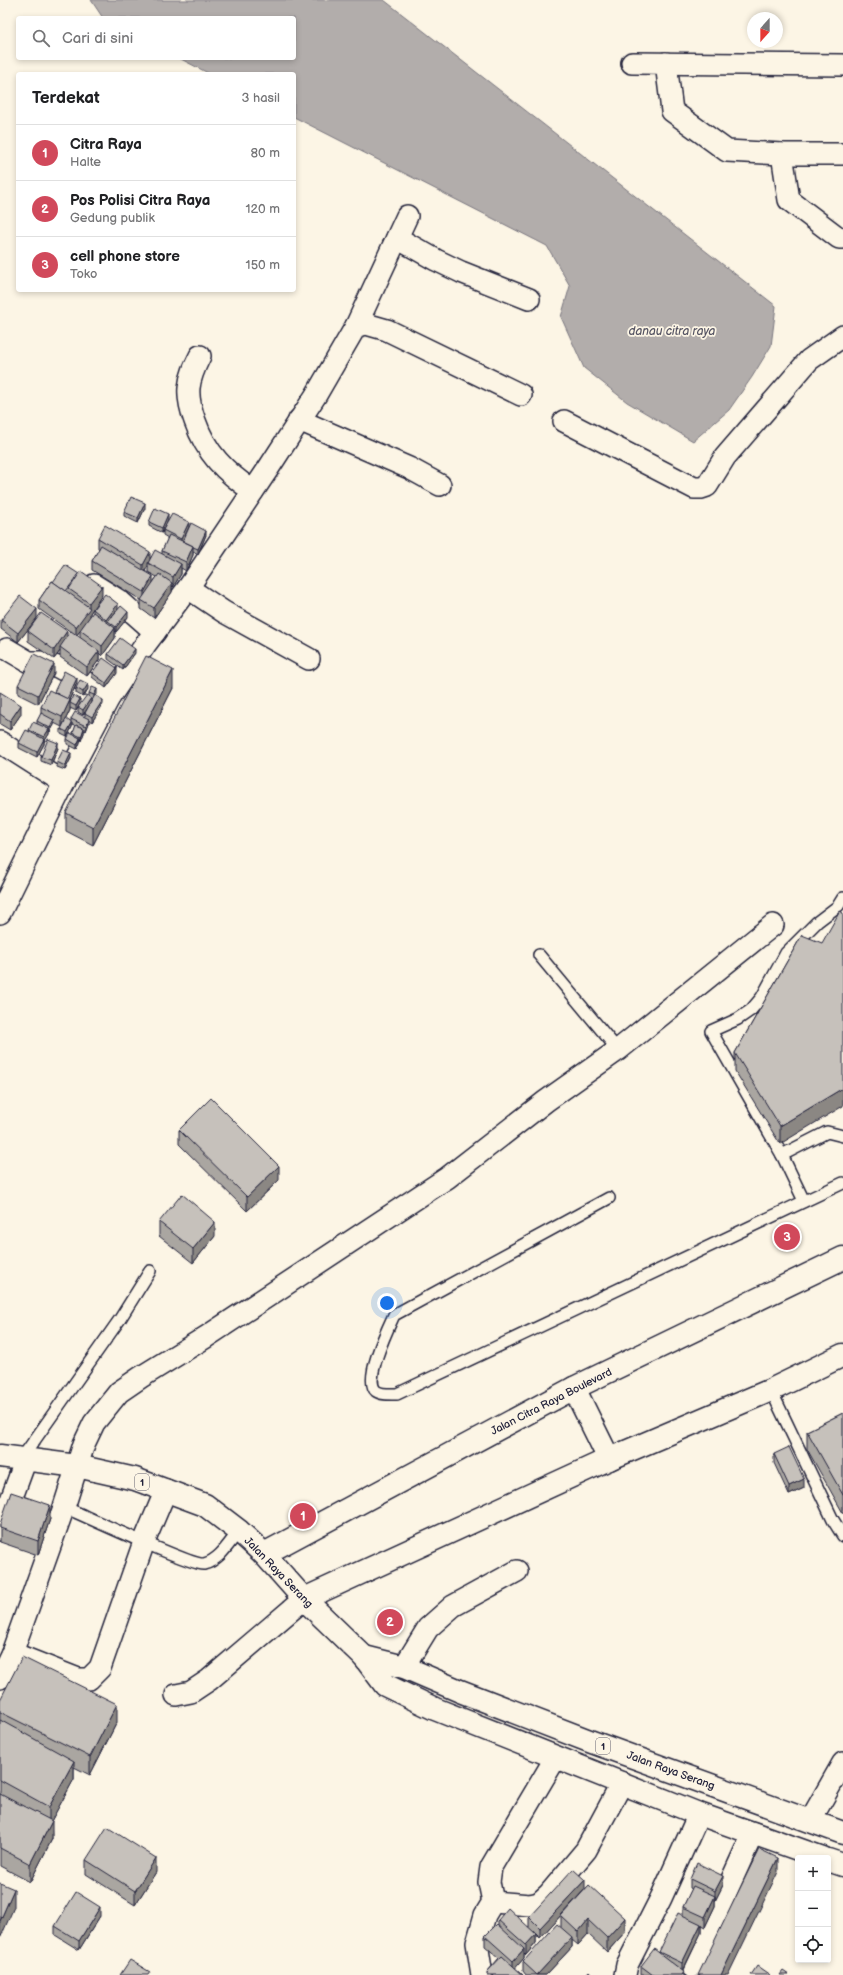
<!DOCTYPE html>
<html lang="id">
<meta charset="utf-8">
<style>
:root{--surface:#fff;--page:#f6f6f6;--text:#202124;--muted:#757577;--line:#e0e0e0;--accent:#d1495b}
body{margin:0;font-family:"Balsamiq Sans",sans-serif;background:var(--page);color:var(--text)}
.controls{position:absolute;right:12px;bottom:12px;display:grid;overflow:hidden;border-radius:4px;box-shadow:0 2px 6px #0003}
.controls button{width:36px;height:36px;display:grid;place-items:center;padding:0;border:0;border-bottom:1px solid var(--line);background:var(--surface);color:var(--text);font:20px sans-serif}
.compass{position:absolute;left:747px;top:12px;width:36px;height:36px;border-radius:50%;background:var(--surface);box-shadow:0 2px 6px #0003;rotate:201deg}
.you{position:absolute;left:387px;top:1303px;width:14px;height:14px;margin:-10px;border:3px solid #fff;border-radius:50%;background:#1a73e8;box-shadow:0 0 0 6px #1a73e833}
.badge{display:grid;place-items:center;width:26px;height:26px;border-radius:50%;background:var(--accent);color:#fff;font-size:13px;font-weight:700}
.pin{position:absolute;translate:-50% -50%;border:2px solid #fff;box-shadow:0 1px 4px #0006}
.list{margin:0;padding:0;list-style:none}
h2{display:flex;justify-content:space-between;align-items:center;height:52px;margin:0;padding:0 16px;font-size:17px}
h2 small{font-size:13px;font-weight:400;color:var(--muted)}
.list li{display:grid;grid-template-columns:26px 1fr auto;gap:12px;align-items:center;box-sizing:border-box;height:56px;padding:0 16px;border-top:1px solid var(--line)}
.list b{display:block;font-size:15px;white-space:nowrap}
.list p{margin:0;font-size:13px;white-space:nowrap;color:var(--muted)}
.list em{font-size:13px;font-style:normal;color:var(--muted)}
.icon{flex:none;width:22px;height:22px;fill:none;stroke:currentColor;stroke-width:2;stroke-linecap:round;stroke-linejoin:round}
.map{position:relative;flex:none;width:843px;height:1975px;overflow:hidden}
.search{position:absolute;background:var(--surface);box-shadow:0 2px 6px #0003;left:16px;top:16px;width:280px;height:44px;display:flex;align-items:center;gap:10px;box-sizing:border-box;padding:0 14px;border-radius:4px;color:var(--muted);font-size:15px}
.panel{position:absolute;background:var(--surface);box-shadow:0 2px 6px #0003;left:16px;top:72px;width:280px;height:220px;border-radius:4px}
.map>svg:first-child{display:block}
</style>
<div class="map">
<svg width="843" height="1975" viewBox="0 0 843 1975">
<rect width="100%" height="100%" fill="#fcf5e5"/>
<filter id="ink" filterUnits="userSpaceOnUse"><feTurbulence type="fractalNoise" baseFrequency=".025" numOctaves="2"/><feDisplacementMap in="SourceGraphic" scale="8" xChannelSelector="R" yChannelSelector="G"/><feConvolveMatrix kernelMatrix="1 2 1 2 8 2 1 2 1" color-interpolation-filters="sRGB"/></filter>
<g filter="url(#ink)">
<path fill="#b2adab" stroke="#78757e" d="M91 0H384L776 306 771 346 752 377 729 410 693 441 627 402 584 368 561 317 570 286 547 246 294 117V74H210L179 58H294V18H103Z"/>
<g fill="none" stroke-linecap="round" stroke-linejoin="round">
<defs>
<g id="lane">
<path d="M539 955 618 1050"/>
<path d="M782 1155 827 1132 843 1136"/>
<path d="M609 1198 394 1315C388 1328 363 1380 376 1391 381 1395 391 1394 397 1394L843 1183"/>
<path d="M804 1201 782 1155 711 1031 738 1019 751 1010 762 997 786 953 817 922 838 906 843 898"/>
<path d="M771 1390 833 1520 843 1536"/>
<path d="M22 1458 120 1319 150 1271"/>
<path d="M64 1507C83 1515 192 1566 204 1564 220 1560 229 1543 239 1531"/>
</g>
<g id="street">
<path d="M632 63 843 65"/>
<path d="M666 63 672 111 727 151 782 154H843"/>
<path d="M782 154 789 200 839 238H843"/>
<path d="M397 238 436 260 461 272 529 299"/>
<path d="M356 326 407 216"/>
<path d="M200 356C195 366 190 376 189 388 188 399 191 410 195 421 206 453 225 472 253 491"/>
<path d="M299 420 409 468 440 485"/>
<path d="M564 421 694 488H701L707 486 725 457 809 360 843 336"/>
<path d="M94 585 121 602 155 632"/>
<path d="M188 588 224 612 309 659"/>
<path d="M7 649 29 662H41L58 667 100 690 109 698"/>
<path d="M0 742 64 783"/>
<path d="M0 913 64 783 109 698 145 645 188 588 268 469 316 395 356 326 366 324 387 330 521 395"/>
<path d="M0 1530 26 1459"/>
<path d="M12 1653 78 1679H89L100 1668 144 1542 166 1490"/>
<path d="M404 1667 428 1628 453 1606 517 1571"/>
<path d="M0 1678 12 1653 64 1507 84 1444 94 1423 119 1392 141 1377 206 1337 447 1178 546 1101 618 1050 773 925"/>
<path d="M176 1695 191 1692 209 1680 304 1599"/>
<path d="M810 1821 843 1763"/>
<path d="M493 1902 530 1905 539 1903 549 1894 586 1850 622 1783"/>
<path d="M692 1967 753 1833"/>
<path d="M482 1975 477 1943 485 1915 493 1902 489 1882 491 1867 556 1757"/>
<path d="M625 1975 627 1965 661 1898 699 1814"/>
</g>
<g id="secondary">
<path d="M574 1388 609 1459"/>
<path d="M264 1554 574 1388 843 1258"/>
<path d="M304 1599 609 1459 771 1390 843 1355"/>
</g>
<g id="highway">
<path d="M0 1456 77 1466 135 1479 205 1505 239 1531 264 1554 304 1599 364 1657 385 1685 435 1709 699 1814 823 1858"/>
<path d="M364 1657 404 1667 460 1691 592 1742 843 1833"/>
<path d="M828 1860 843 1865"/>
</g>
</defs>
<use href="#lane" stroke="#22223b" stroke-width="14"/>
<use href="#street" stroke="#22223b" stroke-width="24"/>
<use href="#secondary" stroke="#22223b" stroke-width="25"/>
<use href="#highway" stroke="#22223b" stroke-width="25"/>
<use href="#lane" stroke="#fcf5e5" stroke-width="11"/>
<use href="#street" stroke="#fcf5e5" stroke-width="21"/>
<use href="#secondary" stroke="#fcf5e5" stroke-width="22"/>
<use href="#highway" stroke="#fcf5e5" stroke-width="22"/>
</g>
<g fill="#aaa6a1" stroke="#22223b" fill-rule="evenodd">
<path d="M145 508 138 523 124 516V512Z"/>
<path d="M168 519 162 533 149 526V522Z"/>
<path d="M189 526 206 535 198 554 193 551V555L186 571 181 568V574L173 587 172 586V592L154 618 141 609V600L92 570V561L99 549 98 548V538L150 558 162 554V551L168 538 163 535V530ZM148 566V572L157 577 153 582 145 571Z"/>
<path d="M52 581 102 595 90 613V617L93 613V609H118L112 617H128L116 632 115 631V638L102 656 99 653V660L87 676 60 657V651L54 659 28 641V631L67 637 71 632 39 609V600ZM80 630V638L77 635Z"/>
<path d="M37 618 18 642 1 629V620Z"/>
<path d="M135 653 123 670 108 659V654Z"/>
<path d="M54 673 38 704 18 694V685Z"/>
<path d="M92 673H117L106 688 92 677Z"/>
<path d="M77 683 69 700 70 702 80 704 76 711 70 708V710L62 727 54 723V725L50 732 49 731V734L44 742V744L37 757 19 748V743L29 732V730L37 724V721L41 714V707L54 692Z"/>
<path d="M76 688 88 689 83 697 76 693Z"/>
<path d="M173 688 93 845 66 831V813Z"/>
<path d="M0 692 21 714 10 730 0 724Z"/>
<path d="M89 693 97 694 96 696 103 704 92 722 89 720V723L86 731 84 730V733L77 749 67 744V739L73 734V733L76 726 72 725V727L67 737 61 734V729L71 722V719L85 716V712L83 715 78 712V707L89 697Z"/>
<path d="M58 748 51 765 41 761V757Z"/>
<path d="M71 758 65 770 57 767V762Z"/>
<path d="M802 935 780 1144 735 1071V1053Z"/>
<path d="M179 1130 279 1180 247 1211 179 1144Z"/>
<path d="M159 1222 215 1236 193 1263 159 1236Z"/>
<path d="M843 1413V1513L807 1449V1431Z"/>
<path d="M774 1454 804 1488 789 1495 774 1463Z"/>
<path d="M50 1519 38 1555 0 1542V1524Z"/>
<path d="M0 1700 117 1722 90 1775 74 1767V1779L51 1821 52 1839 30 1882 0 1866Z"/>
<path d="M86 1860 156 1872 135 1905 86 1874Z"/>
<path d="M690 1879 723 1885 715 1901V1906L705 1927 701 1925V1933L683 1971 684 1975H641V1966L659 1953 683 1915V1907L692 1889 690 1888Z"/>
<path d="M589 1885 625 1932 607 1952 588 1934 578 1945 572 1940V1947L546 1975H526L523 1971V1962L561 1927V1916Z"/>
<path d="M585 1889 540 1938 536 1934V1943L526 1955 524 1953V1958L515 1968 523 1975H487V1972L499 1958 485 1946V1936L498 1925V1920L529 1927V1917Z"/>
<path d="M100 1916 79 1950 55 1935V1926Z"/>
</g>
<g fill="#8b8783" stroke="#22223b">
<path d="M145 503V508L138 523V518Z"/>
<path d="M168 514V519L162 533V528Z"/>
<path d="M189 522V527L181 544V539Z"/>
<path d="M206 531V535L198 554V549Z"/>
<path d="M193 546V555L186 571V562Z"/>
<path d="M150 552V561L148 563V566L143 574V565Z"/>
<path d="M181 564V574L173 587V577Z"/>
<path d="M153 576V586L144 601V592Z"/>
<path d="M172 583V592L154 618V608Z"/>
<path d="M102 586V595L90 613V618L76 636V627L89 608V603Z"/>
<path d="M118 604V609L106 624V620Z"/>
<path d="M37 609V618L18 642V633Z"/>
<path d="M128 612V617L116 632V627Z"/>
<path d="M115 628V638L102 656V646Z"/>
<path d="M67 631V641L60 647V651L54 659V650Z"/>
<path d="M135 649V653L123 670V665Z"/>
<path d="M99 651V660L87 676V667Z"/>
<path d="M54 664V673L38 704V695Z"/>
<path d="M117 668V673L106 688V683Z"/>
<path d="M173 670V688L93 845V827Z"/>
<path d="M77 678V683L67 704V699Z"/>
<path d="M88 684V689L83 697V692Z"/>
<path d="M97 689V694L94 700V695Z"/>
<path d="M91 698V703L83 715V710Z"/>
<path d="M80 699V704L76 711V706Z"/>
<path d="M70 700V710L62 727V717Z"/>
<path d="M103 700V704L92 722V717Z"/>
<path d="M21 705V714L10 730V721Z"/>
<path d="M89 719V723L86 731V726Z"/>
<path d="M54 720V725L50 732V728Z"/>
<path d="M72 723V727L67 737V732Z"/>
<path d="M84 728V733L81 741V737Z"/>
<path d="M49 729V734L44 742V737Z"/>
<path d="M80 738V743L77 749V745Z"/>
<path d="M44 739V744L37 757V752Z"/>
<path d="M58 743V748L51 765V760Z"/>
<path d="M71 753V758L65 770V766Z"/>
<path d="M843 1088V1106L780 1144V1126Z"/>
<path d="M279 1166V1180L247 1211V1197Z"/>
<path d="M215 1222V1236L193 1263V1249Z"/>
<path d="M804 1479V1488L789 1495V1486Z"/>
<path d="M50 1505V1519L38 1555V1541Z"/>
<path d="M117 1704V1722L90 1775V1757Z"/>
<path d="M74 1761V1779L49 1825V1807Z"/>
<path d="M52 1821V1839L30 1882V1864Z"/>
<path d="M156 1858V1872L135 1905V1891Z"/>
<path d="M778 1858V1872L728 1975H721Z"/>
<path d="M723 1876V1885L715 1901V1891Z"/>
<path d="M585 1880V1889L540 1938V1928Z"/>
<path d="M14 1889V1907L0 1939V1921Z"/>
<path d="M715 1896V1906L705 1927V1917Z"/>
<path d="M100 1907V1916L79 1950V1941Z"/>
<path d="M625 1918V1932L607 1952V1938Z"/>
<path d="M588 1920V1934L578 1945V1932Z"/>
<path d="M701 1924V1933L682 1972V1963Z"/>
<path d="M536 1934V1943L526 1955V1945Z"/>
<path d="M572 1937V1947L546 1975H537Z"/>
<path d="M524 1949V1958L513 1971V1961Z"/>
</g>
<g fill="#c6c1bb" stroke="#22223b">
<path d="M131 497 145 503 138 518 124 512Z"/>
<path d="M155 508 168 514 162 528 149 522Z"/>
<path d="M172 514 189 522 181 539 163 530Z"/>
<path d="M191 523 206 531 198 549 193 547V546L183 541Z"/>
<path d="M105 525 150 552 143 565 98 538Z"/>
<path d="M169 535 193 546 186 562 162 551Z"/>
<path d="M101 545 153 576 144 592 92 561Z"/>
<path d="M155 550 181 564 173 577 148 563Z"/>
<path d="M65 565 79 574 66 591 53 582Z"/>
<path d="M81 571 102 586 89 603 69 589Z"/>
<path d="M159 574 172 583 154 608 141 600Z"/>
<path d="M52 581 90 608 76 627 39 600Z"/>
<path d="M105 594 118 604 106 620 93 609Z"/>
<path d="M20 596 37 609 18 633 1 620Z"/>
<path d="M121 606 128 612 116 627 108 621Z"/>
<path d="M93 612 115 628 102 646 80 630Z"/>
<path d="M41 613 67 631 54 650 28 631Z"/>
<path d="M71 631 99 651 87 667 60 647Z"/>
<path d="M120 638 135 649 123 665 108 654Z"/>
<path d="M34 654 54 664 38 695 18 685Z"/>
<path d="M146 656 173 670 93 827 66 813Z"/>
<path d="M103 658 117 668 106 683 92 673Z"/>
<path d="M64 671 77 678 67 699 54 692Z"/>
<path d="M80 680 88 684 83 692 76 688Z"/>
<path d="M92 687 97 689 94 695 89 693Z"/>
<path d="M49 690 70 700 62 717 41 707Z"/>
<path d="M0 692 21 705 10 721 0 714Z"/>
<path d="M73 695 80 699 76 706 70 703Z"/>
<path d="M87 695 91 698 83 710 78 707Z"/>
<path d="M95 695 103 700 92 717 85 713Z"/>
<path d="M75 712 89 719 86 726 71 719Z"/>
<path d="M41 713 54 720 50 728 37 721Z"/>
<path d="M66 719 72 723 67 732 61 729Z"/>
<path d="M33 722 49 729 44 737 29 730Z"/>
<path d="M76 725 84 728 81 737 73 733Z"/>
<path d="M26 730 44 739 37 752 19 743Z"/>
<path d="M70 733 80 738 77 745 67 739Z"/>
<path d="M48 739 58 743 51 760 41 757Z"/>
<path d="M63 750 71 753 65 766 57 762Z"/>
<path d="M840 911 843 913V1088L780 1126 735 1053 802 935 822 943Z"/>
<path d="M211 1098 279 1166 247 1197 179 1130Z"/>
<path d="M182 1194 215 1222 193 1249 159 1222Z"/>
<path d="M843 1413V1495L807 1431Z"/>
<path d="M789 1447 804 1479 789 1486 774 1454Z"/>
<path d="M11 1492 50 1505 38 1541 0 1528V1524Z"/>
<path d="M22 1657 117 1704 90 1757 0 1712V1700Z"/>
<path d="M0 1720 74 1761 49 1807 0 1780Z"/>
<path d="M0 1794 52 1821 30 1864 0 1848Z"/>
<path d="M107 1827 156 1858 135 1891 86 1860Z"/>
<path d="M759 1849 778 1858 721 1975H698Z"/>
<path d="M697 1863 723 1876 715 1891 690 1879Z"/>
<path d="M573 1869 585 1880 540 1928 529 1917Z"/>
<path d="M0 1883 14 1889 0 1921Z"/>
<path d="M589 1885 625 1918 607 1938 588 1920 578 1932 561 1916Z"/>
<path d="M693 1886 715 1896 705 1917 683 1907Z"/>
<path d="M76 1892 100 1907 79 1941 55 1926Z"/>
<path d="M508 1908 536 1934 526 1945 498 1920Z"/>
<path d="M678 1913 701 1924 682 1963 659 1952Z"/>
<path d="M497 1924 524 1949 513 1961 485 1936Z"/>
<path d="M557 1924 572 1937 537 1975 523 1962Z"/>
<path d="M654 1949 684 1972 682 1975H653L641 1966Z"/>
<path d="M502 1956 523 1975H490L487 1972Z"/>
<path d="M130 1960 150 1972 148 1975H120Z"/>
<path d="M757 1966 770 1975H751Z"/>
<path d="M589 1971 593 1975H585Z"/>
<path d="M783 1971 789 1975H780Z"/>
</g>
</g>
<g text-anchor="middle" stroke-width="3.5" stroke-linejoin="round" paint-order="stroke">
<g fill="#fcf5e5" stroke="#63616e" stroke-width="1">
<rect x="135" y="1474" width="14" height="16" rx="3"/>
<rect x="596" y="1738" width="14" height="16" rx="3"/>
</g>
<g font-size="10" font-weight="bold" fill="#22223b">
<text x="142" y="1486">1</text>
<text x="603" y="1750">1</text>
</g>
<g font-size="11" fill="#22223b" stroke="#fcf5e5">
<text transform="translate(551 1401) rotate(-27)" y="4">Jalan Citra Raya Boulevard</text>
<text transform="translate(279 1572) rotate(46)" y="4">Jalan Raya Serang</text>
<text transform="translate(671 1770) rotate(20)" y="4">Jalan Raya Serang</text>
</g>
<g font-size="12" font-style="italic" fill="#545362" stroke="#fcf5e5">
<text x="672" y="335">danau citra raya</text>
</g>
</g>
</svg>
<div class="controls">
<button>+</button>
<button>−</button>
<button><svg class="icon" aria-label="locate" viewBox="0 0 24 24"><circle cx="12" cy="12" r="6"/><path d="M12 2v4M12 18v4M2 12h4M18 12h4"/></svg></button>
</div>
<svg class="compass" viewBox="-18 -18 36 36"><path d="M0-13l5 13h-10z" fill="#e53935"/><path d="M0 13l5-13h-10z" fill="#757577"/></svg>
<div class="you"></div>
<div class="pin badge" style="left:303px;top:1516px">1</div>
<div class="pin badge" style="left:390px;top:1622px">2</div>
<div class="pin badge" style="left:787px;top:1237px">3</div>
<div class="search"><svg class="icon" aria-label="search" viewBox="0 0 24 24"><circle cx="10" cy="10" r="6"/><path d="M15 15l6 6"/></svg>Cari di sini</div>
<section class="panel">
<h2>Terdekat<small>3 hasil</small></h2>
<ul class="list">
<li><span class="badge">1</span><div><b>Citra Raya</b><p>Halte</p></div><em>80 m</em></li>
<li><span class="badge">2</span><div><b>Pos Polisi Citra Raya</b><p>Gedung publik</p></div><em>120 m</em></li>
<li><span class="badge">3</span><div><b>cell phone store</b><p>Toko</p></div><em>150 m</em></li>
</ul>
</section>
</div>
